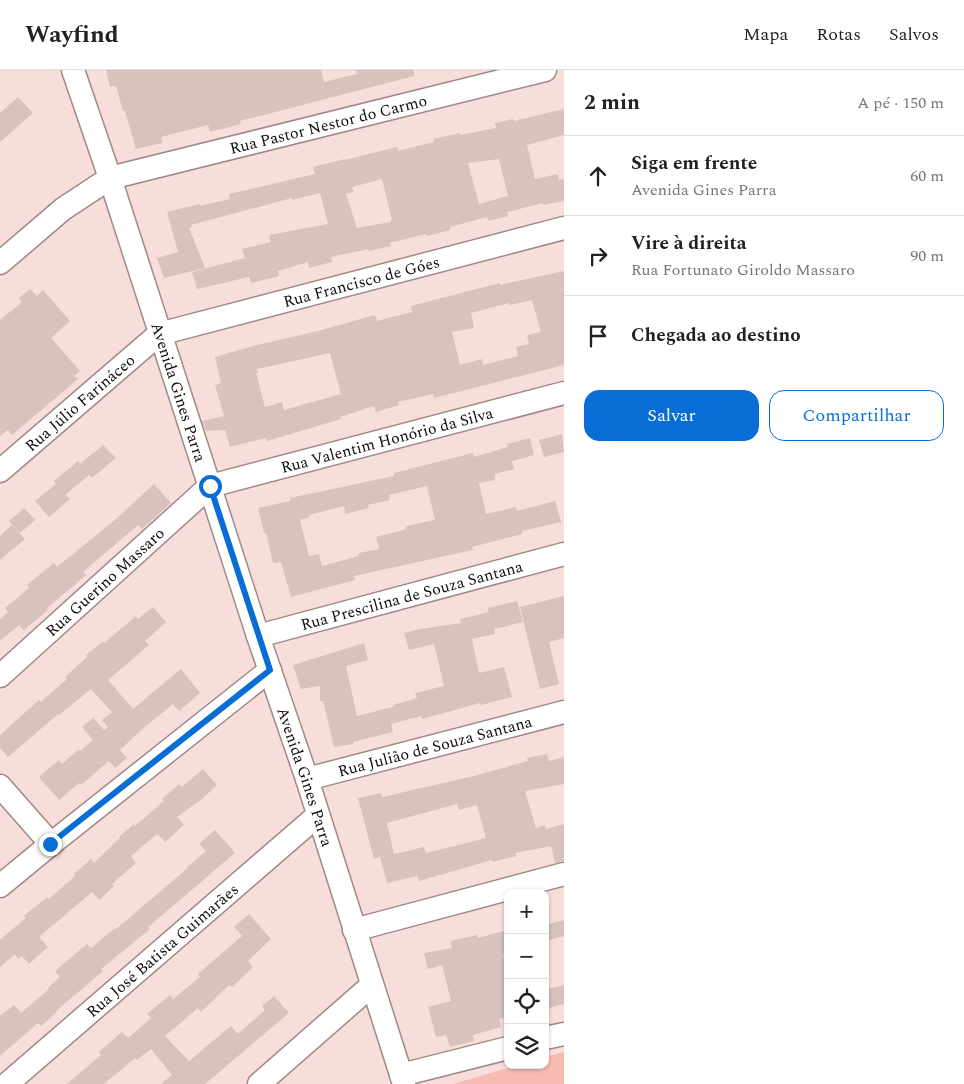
<!DOCTYPE html>
<html lang="pt">
<meta charset="utf-8">
<style>
:root{--surface:#fff;--page:#f2f2f2;--text:#222;--muted:#767676;--line:#e0e0e0;--accent:#086ed6}
body{margin:0;font-family:Spectral,serif;background:var(--page);color:var(--text)}
.controls{position:absolute;right:15px;bottom:15px;display:grid;overflow:hidden;border-radius:10px;box-shadow:0 1px 4px #0004}
.controls button{width:45px;height:45px;display:grid;place-items:center;padding:0;border:0;border-bottom:1px solid var(--line);background:var(--surface);color:var(--text);font:25px sans-serif}
.stop{position:absolute;width:15px;height:15px;margin:-11px;border:4px solid #086ed6;border-radius:50%;background:#fff}
.stop.end{background:#086ed6;border-color:#fff;box-shadow:0 1px 5px #0008}
.list{margin:0;padding:0;list-style:none}
h2{display:flex;justify-content:space-between;align-items:center;height:65px;margin:0;padding:0 20px;font-size:21px}
h2 small{font-size:16px;font-weight:400;color:var(--muted)}
.list li{display:grid;grid-template-columns:32px 1fr auto;gap:15px;align-items:center;box-sizing:border-box;height:80px;padding:0 20px;border-top:1px solid var(--line)}
.list b{display:block;font-size:19px;white-space:nowrap}
.list p{margin:0;font-size:16px;white-space:nowrap;color:var(--muted)}
.list em{font-size:16px;font-style:normal;color:var(--muted)}
.actions{display:flex;gap:10px;padding:15px 20px}
.actions a{flex:1;padding:11px 0;border:1px solid var(--accent);border-radius:15px;text-align:center;font-size:18px;color:var(--accent)}
.actions .main{background:var(--accent);color:#fff}
.icon{flex:none;width:28px;height:28px;fill:none;stroke:currentColor;stroke-width:2;stroke-linecap:round;stroke-linejoin:round}
.map{position:relative;flex:none;width:564px;height:1014px;overflow:hidden}
header{display:flex;align-items:center;gap:30px;box-sizing:border-box;height:70px;padding:0 25px;background:var(--surface);border-bottom:1px solid var(--line)}
header strong{font-size:24px}
nav{display:flex;gap:28px;margin-inline-start:auto;font-size:18px}
main{display:flex}
aside{flex:1;background:var(--surface)}
.map>svg:first-child{display:block}
</style>
<header>
<strong>Wayfind</strong>
<nav><a>Mapa</a><a>Rotas</a><a>Salvos</a></nav>
</header>
<main>
<div class="map">
<svg width="564" height="1014" viewBox="0 0 564 1014">
<rect width="100%" height="100%" fill="#f7deda"/>
<path fill="#f6bcb2" d="M564 982V1014H453L518 995H545V987Z"/>
<g fill="#d9c1bd" fill-rule="evenodd">
<path d="M106 0H321L324 12 357 4 356 0H414V6L240 51 241 54 210 62 208 55 161 67 162 73 136 79 125 41H123L116 16 110 17Z"/>
<path d="M18 27 33 43 0 72V43Z"/>
<path d="M564 39V65L527 75 535 109 558 104 559 110 564 109V131L543 135V133L507 142 508 146 488 151 487 147 450 157V160L427 166 426 164 390 173 391 176 369 181 368 179 331 187 332 192 309 198 308 192 278 201 279 206 251 213 249 207 197 219 192 202 245 188 242 179 271 172 269 165 328 154 320 123 292 130V128L191 155 192 157 189 158 205 198 164 208 157 188 178 182 167 142 200 134V136L230 129 229 124 315 104 313 97 345 89V90L397 77 398 81 434 72 433 69 460 63V65L496 58 495 53 513 49 514 51ZM499 89 508 126 479 134 468 93ZM382 109 392 150H391V152L357 158 346 124 354 122 352 117Z"/>
<path d="M564 201V295L434 328 433 324 398 332 399 335 376 342 374 336 340 347 341 349 267 371 266 368 230 377 225 360 206 361 202 351 224 346 215 315 221 313 215 287 257 275 318 261 375 245 377 251 412 242 411 236 500 213V215ZM532 230 541 262 527 265 529 274 516 277 518 286 483 295 482 289 460 295 452 262 474 258 471 243 509 233 510 235ZM330 283 341 324 284 340 282 332 265 337 256 303H258L257 299Z"/>
<path d="M30 219 37 226 43 220 70 251 51 268 80 301 74 306 78 309 12 365 8 360 0 366V250L22 232 19 228Z"/>
<path d="M562 364 564 382 544 387 539 370Z"/>
<path d="M530 368 534 385 512 391 514 399 495 404V410L479 413 486 444 516 437 517 441 555 431 561 452 522 461V464L472 477 473 480 354 506 355 510 291 527 281 492 273 493 266 463H264L258 438 290 431V428L394 406V403L473 383 474 387 508 377 507 374ZM427 416 435 450 406 456 407 459 376 467 379 479 359 483V486L322 496 319 484 309 486 300 450 310 447 309 445 344 436 345 444 369 438 368 435 390 430 389 425Z"/>
<path d="M103 375 116 388 92 408 84 399 89 405 65 425 70 429 49 447 35 431 56 414 54 411 78 391 80 394Z"/>
<path d="M154 414 171 433 142 459 138 455 83 502 86 505 47 538 48 540 24 560 19 555 0 571V549L8 542 5 538 29 518 27 515 54 493 57 497 116 449Z"/>
<path d="M24 438 35 450 20 463 9 451Z"/>
<path d="M12 455 25 469 0 490V466Z"/>
<path d="M564 526V568L549 572 559 614 540 619 520 537Z"/>
<path d="M517 531 523 552 494 559 495 564 472 569 479 603 504 597 512 627 481 635 480 633 422 649 421 646 391 654 393 662 353 672V674L334 677 323 631H320V616L301 619 293 595 364 573 368 590 346 596 357 646 393 637V635L417 628 415 623 444 616 434 574 409 580 404 563 420 559 461 553 460 549 489 542 488 538Z"/>
<path d="M153 537 166 552 145 571 149 575 108 610 133 639 181 599 200 623 179 641 173 634 140 661 120 680 127 688 115 698 109 691 81 715 79 713 59 730 39 707 59 690 62 694 78 680 80 681 93 670 82 657 93 648 104 660 108 657 102 650 112 642 91 619 59 645 58 644 8 687 0 678V665L39 630 41 632 67 609 65 607 87 587 86 585 103 571 104 573 136 546 138 549Z"/>
<path d="M547 684 549 691 564 687V714L525 721 536 758 545 755 546 759 564 754V791L555 793 551 776 515 783 516 786 493 792 492 790 419 811 417 806 387 813 380 787 374 789 358 728 381 723 382 727 470 707 528 691 527 688ZM457 734 459 740 477 735 486 768 426 783 424 777 394 784 387 753Z"/>
<path d="M203 699 217 715 202 729 177 747 184 755 165 772 157 764 131 786 136 793 112 814 114 816 99 830 92 822 39 867 48 877 29 894 22 886 18 889 15 884 0 897V870L26 848 24 846 47 827 49 829 75 806 74 804 91 789 94 793 120 768 119 767 134 754 135 756 164 731 162 729 179 714 182 717Z"/>
<path d="M215 760 235 783 148 857 150 859 101 899 103 901 56 941 57 942 41 956 38 953 0 986V946L14 935 21 943 49 919 48 918 60 907 55 901 87 874 91 878 115 858 116 859 188 798 187 797 206 781 199 774Z"/>
<path d="M249 844 271 869 248 891 253 897 232 917 229 915 201 942 198 938 165 966 189 991 231 956 238 964 265 940 262 936 274 926 289 943 205 1014H161L172 1005 151 979 137 990 135 988 104 1014H67L101 985 99 982 122 962 128 968 151 948 147 944 170 925 173 929 200 907 198 904 242 866 234 857Z"/>
<path d="M564 850V866L545 871V855Z"/>
<path d="M508 860V884L503 885 508 900V947L499 949 501 957 473 965 474 971 450 977 446 965 436 967 428 937 451 931 442 895 428 899 424 883 452 878 450 871 477 865 478 868Z"/>
<path d="M564 915V934L545 939V920Z"/>
</g>
<g fill="none" stroke-linecap="round" stroke-linejoin="round">
<defs>
<g id="minor">
<path id="s1" d="M73 0 110 108 258 566 307 709 404 1014"/>
<path id="s2" d="M0 193 63 139 110 108 545 0"/>
<path id="s3" d="M0 401 159 264 564 158"/>
<path id="s4" d="M258 566 564 484"/>
<path id="s5" d="M0 606 210 416 564 323"/>
<path id="s6" d="M307 709 564 642"/>
<path d="M0 716 51 774"/>
<path d="M0 816 51 774 270 600"/>
<path d="M354 860 564 804"/>
<path d="M545 968 564 964"/>
<path d="M401 1005 508 978"/>
<path id="s7" d="M7 1014 318 745"/>
<path d="M259 1014 372 915"/>
</g>
</defs>
<use href="#minor" stroke="#a08985" stroke-width="25"/>
<use href="#minor" stroke="#fff" stroke-width="22"/>
</g>
<g fill="none" stroke-linecap="round" stroke-linejoin="round">
<path stroke="#086ed6" stroke-width="6" d="M50 774 270 600 210 416"/>
</g>
<g text-anchor="middle" stroke-width="5" stroke-linejoin="round" paint-order="stroke">
<g font-size="16" fill="#120a09" stroke="#f7deda">
<text dy="6" stroke="none"><textPath href="#s2" startOffset="364">Rua Pastor Nestor do Carmo</textPath></text>
<text dy="6" stroke="none"><textPath href="#s3" startOffset="419">Rua Francisco de Góes</textPath></text>
<text dy="6" stroke="none"><textPath href="#s1" startOffset="339">Avenida Gines Parra</textPath></text>
<text dy="6" stroke="none"><textPath href="#s3" startOffset="105">Rua Júlio Farináceo</textPath></text>
<text dy="6" stroke="none"><textPath href="#s5" startOffset="466">Rua Valentim Honório da Silva</textPath></text>
<text dy="6" stroke="none"><textPath href="#s5" startOffset="141">Rua Guerino Massaro</textPath></text>
<text dy="6" stroke="none"><textPath href="#s4" startOffset="159">Rua Prescilina de Souza Santana</textPath></text>
<text dy="6" stroke="none"><textPath href="#s6" startOffset="132">Rua Julião de Souza Santana</textPath></text>
<text dy="6" stroke="none"><textPath href="#s1" startOffset="744">Avenida Gines Parra</textPath></text>
<text dy="6" stroke="none"><textPath href="#s7" startOffset="205">Rua José Batista Guimarães</textPath></text>
</g>
</g>
</svg>
<div class="controls">
<button>+</button>
<button>−</button>
<button><svg class="icon" aria-label="locate" viewBox="0 0 24 24"><circle cx="12" cy="12" r="6"/><path d="M12 2v4M12 18v4M2 12h4M18 12h4"/></svg></button>
<button><svg class="icon" aria-label="layers" viewBox="0 0 24 24"><path d="M12 4l9 5-9 5-9-5zM3 14l9 5 9-5"/></svg></button>
</div>
<div class="stop" style="left:210px;top:416px"></div>
<div class="stop end" style="left:50px;top:774px"></div>
</div>
<aside>
<h2>2 min<small>A pé · 150 m</small></h2>
<ul class="list">
<li><svg class="icon" aria-label="ahead" viewBox="0 0 24 24"><path d="M12 20V5M6 11l6-6 6 6"/></svg><div><b>Siga em frente</b><p>Avenida Gines Parra</p></div><em>60 m</em></li>
<li><svg class="icon" aria-label="right" viewBox="0 0 24 24"><path d="M7 20v-9h11M14 6l5 5-5 5"/></svg><div><b>Vire à direita</b><p>Rua Fortunato Giroldo Massaro</p></div><em>90 m</em></li>
<li><svg class="icon" aria-label="arrive" viewBox="0 0 24 24"><path d="M6 21V4h12l-3 4 3 4H6"/></svg><div><b>Chegada ao destino</b></div></li>
</ul>
<div class="actions"><a class="main">Salvar</a><a>Compartilhar</a></div>
</aside>
</main>
